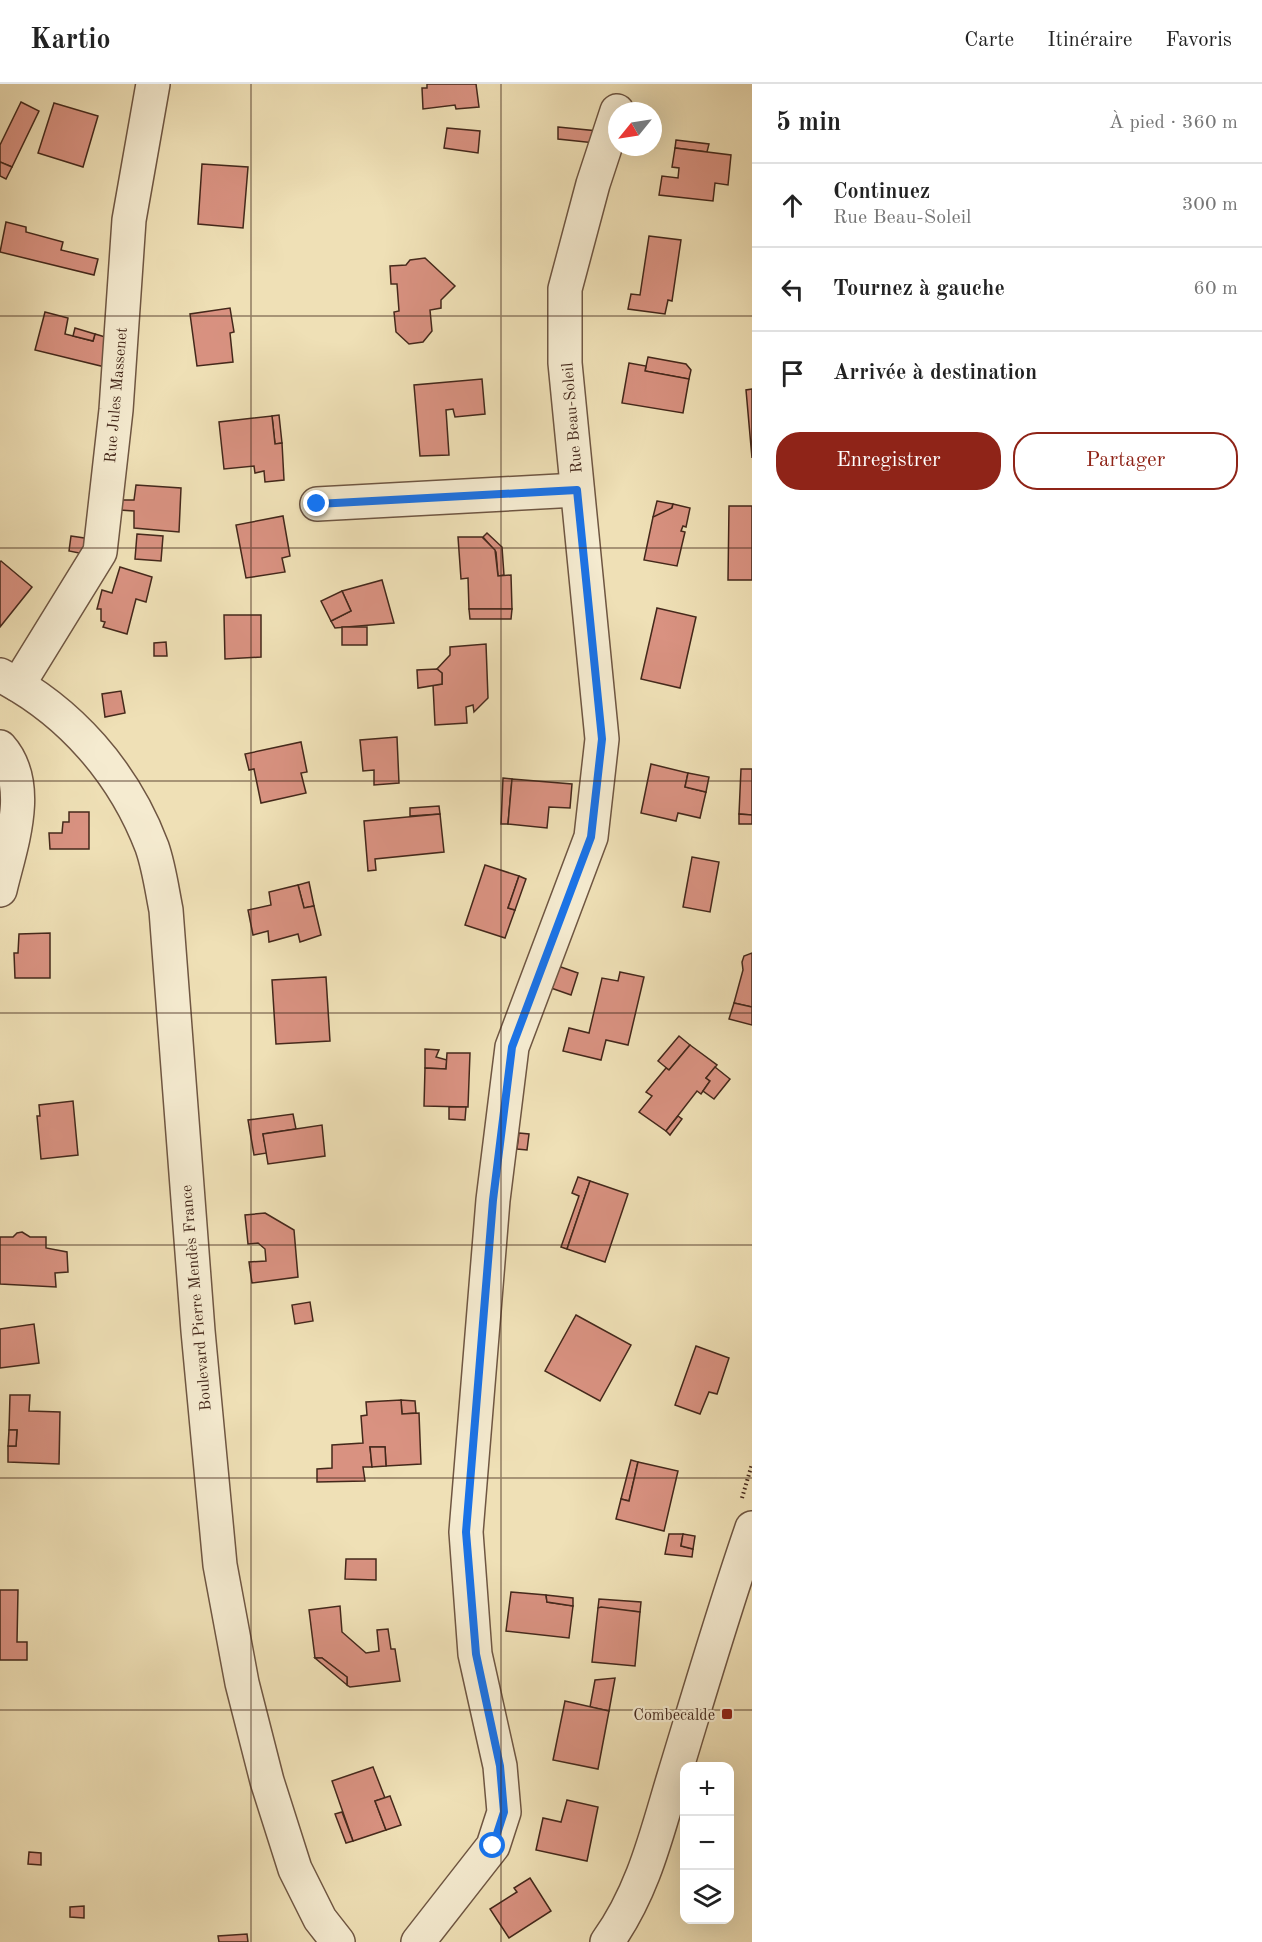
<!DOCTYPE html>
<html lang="fr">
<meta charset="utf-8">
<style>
:root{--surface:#fff;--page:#f6f6f6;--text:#222;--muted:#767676;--line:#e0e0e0;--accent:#8f2418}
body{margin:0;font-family:"Old Standard TT",serif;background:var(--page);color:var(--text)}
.controls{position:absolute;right:18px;bottom:18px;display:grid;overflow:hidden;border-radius:12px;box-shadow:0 6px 24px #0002}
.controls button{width:54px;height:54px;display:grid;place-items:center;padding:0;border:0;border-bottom:2px solid var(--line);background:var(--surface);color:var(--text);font:30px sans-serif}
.compass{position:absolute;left:608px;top:18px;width:54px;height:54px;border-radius:50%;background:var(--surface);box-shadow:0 6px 24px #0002;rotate:240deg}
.stop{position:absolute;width:18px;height:18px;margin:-14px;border:4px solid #1a73e8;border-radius:50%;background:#fff}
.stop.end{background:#1a73e8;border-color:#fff;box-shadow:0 2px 6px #0008}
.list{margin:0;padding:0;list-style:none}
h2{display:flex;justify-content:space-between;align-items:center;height:78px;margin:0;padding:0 24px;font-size:26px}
h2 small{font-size:20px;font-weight:400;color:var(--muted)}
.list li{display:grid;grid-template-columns:39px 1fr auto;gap:18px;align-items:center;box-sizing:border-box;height:84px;padding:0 24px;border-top:2px solid var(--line)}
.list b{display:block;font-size:22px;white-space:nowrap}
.list p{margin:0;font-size:20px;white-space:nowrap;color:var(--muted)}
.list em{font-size:20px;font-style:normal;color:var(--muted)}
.actions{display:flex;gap:12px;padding:18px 24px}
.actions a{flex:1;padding:14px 0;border:2px solid var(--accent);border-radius:24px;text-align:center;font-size:21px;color:var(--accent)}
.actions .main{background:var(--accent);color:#fff}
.icon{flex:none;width:33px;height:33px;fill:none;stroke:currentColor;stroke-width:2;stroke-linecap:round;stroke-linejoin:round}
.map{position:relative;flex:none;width:752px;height:1858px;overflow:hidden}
header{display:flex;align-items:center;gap:36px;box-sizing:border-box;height:84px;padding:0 30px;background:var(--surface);border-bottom:2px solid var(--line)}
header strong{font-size:28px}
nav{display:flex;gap:33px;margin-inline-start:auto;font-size:21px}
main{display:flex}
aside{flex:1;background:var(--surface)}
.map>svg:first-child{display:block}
</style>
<header>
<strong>Kartio</strong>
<nav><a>Carte</a><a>Itinéraire</a><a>Favoris</a></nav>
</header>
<main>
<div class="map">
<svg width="752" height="1858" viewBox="0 0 752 1858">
<rect width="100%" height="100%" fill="#efe0b6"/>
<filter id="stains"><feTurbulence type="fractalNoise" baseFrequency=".00333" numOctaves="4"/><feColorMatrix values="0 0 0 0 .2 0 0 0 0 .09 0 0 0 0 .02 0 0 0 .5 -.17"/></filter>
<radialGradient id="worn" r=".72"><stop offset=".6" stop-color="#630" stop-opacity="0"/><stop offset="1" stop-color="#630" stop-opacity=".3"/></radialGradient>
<g fill="#d99281" stroke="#44281b" stroke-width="1.5">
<path d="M427 0H476L479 23 456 25 455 21 423 25 422 4H427Z"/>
<path d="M21 18 39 27 12 83 0 78V61Z"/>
<path d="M54 19 98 32 83 83 38 69Z"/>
<path d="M558 43 598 47 595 59 558 55Z"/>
<path d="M447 44 480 47 478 69 444 64Z"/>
<path d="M676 56 709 60 707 68 675 64Z"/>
<path d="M675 64 731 71 728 101 715 99 713 117 659 111 662 92 678 94 679 84 672 83Z"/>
<path d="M0 78 12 83 6 95 0 92Z"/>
<path d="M202 80 248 83 243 144 198 140Z"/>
<path d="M6 138 26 143V148L63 158 61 166 98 175 94 191 0 168Z"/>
<path d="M649 152 681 156 672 217 668 216 665 230 628 225 631 210 640 211Z"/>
<path d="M425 174 455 202 441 216V224L430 226 432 247 423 258 409 260 396 248 394 228 399 227 397 200H391L390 182 406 181 410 176Z"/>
<path d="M230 224 234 248 230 249 233 278 197 282 190 230Z"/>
<path d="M45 228 68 234 65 250 93 257 95 250 112 255 105 283 35 266Z"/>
<path d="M75 244 95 250 93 257 73 252Z"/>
<path d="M648 273 686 280 691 286 689 295 645 287Z"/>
<path d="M629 279 646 282 645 287 689 295 683 329 622 319Z"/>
<path d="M482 295 485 330 455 333 453 325 446 326 449 371 420 372 414 301Z"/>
<path d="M752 305V374L746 306Z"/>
<path d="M279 331 282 359 275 360 272 332Z"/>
<path d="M272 332 275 360 282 359 284 396 265 398 264 387 255 389 254 382 224 385 219 338Z"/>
<path d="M136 401 181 404 179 448 134 444V427L120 426 122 416H134Z"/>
<path d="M657 417 673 420 672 424 656 434 653 433Z"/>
<path d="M673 420 690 424 686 443 683 442 681 447 685 448 677 482 644 476 653 433 672 424Z"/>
<path d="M729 422H752V496H728Z"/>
<path d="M283 432 290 472 282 474 285 488 246 494 236 441Z"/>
<path d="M487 449 502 463 504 491 498 492 496 468 483 453Z"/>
<path d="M137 450 163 452 161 477 135 475Z"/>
<path d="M71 452 91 455 94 472 69 467Z"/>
<path d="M458 453H482L495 466 498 492 511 491 512 525H469L468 494 461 495Z"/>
<path d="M1 477 32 503 0 543V478Z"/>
<path d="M120 483 152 493 146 518 136 515 127 550 103 543 105 538 101 537V525H97L102 506 112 509Z"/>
<path d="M382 496 394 539 335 544 331 537 351 527 342 507Z"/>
<path d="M342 507 351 527 331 537 321 517Z"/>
<path d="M657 524 696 533 680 604 641 595Z"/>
<path d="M469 525H512L511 535H470Z"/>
<path d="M224 531H261V573L225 575Z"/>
<rect x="342" y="543" width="25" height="18"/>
<path d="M166 558 167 572H154V559Z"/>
<path d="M486 560 488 614 474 628 473 621 466 623 467 639 435 641 433 601 442 600V589L437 585 450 571V563Z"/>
<path d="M437 585 442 589V600L418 604 417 586Z"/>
<path d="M121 607 125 629 105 633 102 610Z"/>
<path d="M397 653 399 699 374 701V686L363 687 360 656Z"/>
<path d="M301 658 307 688 301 689 306 709 261 719 254 685 249 686 245 670Z"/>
<path d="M651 680 688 689 685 703 706 708 700 734 678 729 676 737 641 729Z"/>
<path d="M741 685H752V731L739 730Z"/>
<path d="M688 689 709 693 706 708 685 703Z"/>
<path d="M503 694 512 695 508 740H501Z"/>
<path d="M512 695 572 700 570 724 549 723 547 744 508 740Z"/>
<path d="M439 722 440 730 410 732V724Z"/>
<path d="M69 728H89V765H50L49 749H62L63 738H69Z"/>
<path d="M440 730 444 768 375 775 376 786 368 787 364 737Z"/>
<path d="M739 730 752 731V740H739Z"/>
<path d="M692 773 719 778 710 828 683 823Z"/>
<path d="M485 781 519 792 508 824 515 826 505 854 465 841Z"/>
<path d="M519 792 526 795 515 826 508 824Z"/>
<path d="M309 798 314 822 304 824 298 801Z"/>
<path d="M298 801 304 824 314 822 321 851 300 858 298 850 269 858 268 847 253 851 248 826 271 821 269 808Z"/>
<path d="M50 849V894H15L14 869H18L19 850Z"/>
<path d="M752 869V923L734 919 743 886 742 878 744 872Z"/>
<path d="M558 882 578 889 571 911 551 904Z"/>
<path d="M620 888 644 893 628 961 606 956 601 976 563 967 569 944 589 949 602 894 618 897Z"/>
<path d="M326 893 330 957 276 960 272 896Z"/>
<path d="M734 919 752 923V941L729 935Z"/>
<path d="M679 952 690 961 669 986 658 977Z"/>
<path d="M690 961 717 981 706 994 710 997 703 1007 701 1010 697 1007 666 1047 639 1028 652 1012 646 1008 666 984 669 986Z"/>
<path d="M425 965 439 966 436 973 447 976 446 985 425 984Z"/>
<path d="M447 969H470L468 1023 424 1022 425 984 446 985Z"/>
<path d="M715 983 730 995 714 1015 703 1007 710 997 706 994Z"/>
<path d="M73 1017 78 1071 41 1075 37 1032H40L39 1021Z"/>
<path d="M449 1023H466L465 1036 449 1035Z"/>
<path d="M293 1030 296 1045 263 1050 267 1069 254 1071 248 1036Z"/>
<path d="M678 1032 682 1035 670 1051 666 1047Z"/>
<path d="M322 1041 325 1072 268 1080 263 1050Z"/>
<path d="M519 1049 529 1050 527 1066 517 1065Z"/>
<path d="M578 1093 590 1097 567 1165 561 1163 579 1112 572 1109Z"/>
<path d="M590 1097 628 1110 605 1178 567 1165Z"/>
<path d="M265 1129 294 1146 298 1193 252 1199 249 1178 266 1177 265 1165 258 1159 248 1160 245 1131Z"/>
<path d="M22 1148 30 1153H46V1164L67 1168 68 1188 55 1189 56 1203 0 1200V1153H13L17 1149Z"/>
<path d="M310 1218 313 1237 295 1240 292 1221Z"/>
<path d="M576 1231 631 1261 600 1317 545 1287Z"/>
<path d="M34 1240 39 1279 0 1284V1245Z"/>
<path d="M696 1262 729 1274 717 1310 709 1308 700 1330 675 1321Z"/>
<path d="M10 1311H30L29 1327 60 1328 59 1380 8 1378V1362H16L17 1346H9Z"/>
<path d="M401 1316 415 1317 416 1329 402 1330Z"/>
<path d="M401 1316 402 1330 419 1329 421 1380 386 1382 385 1363H370L372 1383H363L365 1397 317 1398V1385L332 1384V1361L363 1359 361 1332 367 1331 366 1318Z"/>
<path d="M9 1346H17L16 1362H8Z"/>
<path d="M370 1363H385L386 1382 372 1383Z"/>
<path d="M631 1376 638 1378 629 1417 621 1415Z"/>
<path d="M638 1378 678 1387 664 1447 616 1435 621 1415 629 1417Z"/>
<path d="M669 1450H683L681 1462 693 1465 692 1473 665 1470Z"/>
<path d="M683 1450 695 1452 693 1465 681 1462Z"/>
<path d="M346 1475H376V1496L345 1495Z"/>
<path d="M0 1506H18L17 1558H27V1576H0Z"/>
<path d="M511 1508 546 1511 547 1518 573 1522 569 1554 506 1547Z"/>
<path d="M546 1511 573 1514V1522L547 1518Z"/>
<path d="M599 1515 641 1518 640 1528 598 1524Z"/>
<path d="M340 1522 342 1548 366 1569 379 1567 377 1546 388 1545 391 1565H395L400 1597 350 1603 347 1601V1593L322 1574H315L309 1526Z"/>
<path d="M601 1523 640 1528 635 1582 592 1578 598 1524Z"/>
<path d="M315 1574H322L347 1593V1601Z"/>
<path d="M615 1594 609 1627 590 1623 595 1596Z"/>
<path d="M565 1617 609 1627 598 1685 553 1676Z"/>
<path d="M373 1683 385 1714 375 1717 386 1746 353 1757 332 1697Z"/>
<path d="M390 1712 401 1741 386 1746 375 1717Z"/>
<path d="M567 1716 598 1723 587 1777 536 1766 543 1734 561 1738Z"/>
<path d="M342 1728 353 1757 346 1759 335 1730Z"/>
<path d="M29 1768 41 1769V1781L28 1780Z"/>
<path d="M530 1794 551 1827 509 1854 490 1825 517 1808 514 1804Z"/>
<path d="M84 1822V1834L70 1833V1823Z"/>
<path d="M247 1850 248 1858H219L218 1852Z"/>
</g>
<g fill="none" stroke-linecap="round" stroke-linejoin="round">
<defs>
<g id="minor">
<path d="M317 420 577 406"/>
<path d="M0 591C70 627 124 689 152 763 159 783 162 806 166 826L198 1247 220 1481 242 1599 267 1697 295 1785 320 1835 338 1858"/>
<path d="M18 601 100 468 116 326 129 136 153 0"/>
<path d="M0 663C34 701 10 763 0 806"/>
<path d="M418 1858 493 1762 504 1728 500 1682 475 1570 466 1448 493 1116 512 963 591 753 602 655 565 279V205L593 100 617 27"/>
<path d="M607 1858C644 1807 657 1748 675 1689 700 1607 724 1525 752 1444"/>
</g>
</defs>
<use href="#minor" stroke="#6f5642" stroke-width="36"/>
<path stroke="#44281b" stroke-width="4" stroke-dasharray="1.5 3" stroke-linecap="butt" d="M742 1414 752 1380"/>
<use href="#minor" stroke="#f5ebd0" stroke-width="33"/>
</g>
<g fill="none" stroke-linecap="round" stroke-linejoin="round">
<path stroke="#1a73e8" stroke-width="8" d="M317 420 577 406 602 655 591 753 512 963 493 1116 466 1448 476 1570 500 1682 504 1728 493 1762"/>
</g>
<path fill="none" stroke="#44281b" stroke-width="1.5" stroke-opacity="0.55" d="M251 0V1858M501 0V1858M0 232H752M0 464H752M0 697H752M0 929H752M0 1161H752M0 1394H752M0 1626H752"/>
<rect fill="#8f2418" stroke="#f5ebd0" stroke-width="2" x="721" y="1624" width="12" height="12" rx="3"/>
<g text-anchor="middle" stroke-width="4.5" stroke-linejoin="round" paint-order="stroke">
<g font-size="16" fill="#44281b" stroke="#f5ebd0">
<text transform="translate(115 311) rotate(-85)" y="6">Rue Jules Massenet</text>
<text transform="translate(571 334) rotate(-95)" y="6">Rue Beau-Soleil</text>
<text transform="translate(195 1214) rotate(-95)" y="6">Boulevard Pierre Mendès France</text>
</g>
<g font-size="16" fill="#44281b" stroke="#f5ebd0" text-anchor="end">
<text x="715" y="1636">Combecalde</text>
</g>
</g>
<rect width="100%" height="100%" filter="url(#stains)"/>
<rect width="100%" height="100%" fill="url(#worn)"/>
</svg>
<div class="controls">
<button>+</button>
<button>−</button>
<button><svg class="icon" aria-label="layers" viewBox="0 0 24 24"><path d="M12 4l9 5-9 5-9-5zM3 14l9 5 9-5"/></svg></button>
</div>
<svg class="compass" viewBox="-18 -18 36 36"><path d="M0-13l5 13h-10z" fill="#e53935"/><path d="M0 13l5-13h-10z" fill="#767676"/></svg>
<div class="stop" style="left:493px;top:1762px"></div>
<div class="stop end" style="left:317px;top:420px"></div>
</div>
<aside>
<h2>5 min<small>À pied · 360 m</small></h2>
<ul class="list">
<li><svg class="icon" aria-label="ahead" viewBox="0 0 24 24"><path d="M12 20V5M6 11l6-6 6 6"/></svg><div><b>Continuez</b><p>Rue Beau-Soleil</p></div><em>300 m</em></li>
<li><svg class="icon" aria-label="left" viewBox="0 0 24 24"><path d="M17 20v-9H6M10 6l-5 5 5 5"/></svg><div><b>Tournez à gauche</b></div><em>60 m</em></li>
<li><svg class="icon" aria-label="arrive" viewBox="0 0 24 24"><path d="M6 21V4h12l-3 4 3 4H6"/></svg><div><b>Arrivée à destination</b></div></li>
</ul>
<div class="actions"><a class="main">Enregistrer</a><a>Partager</a></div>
</aside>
</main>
